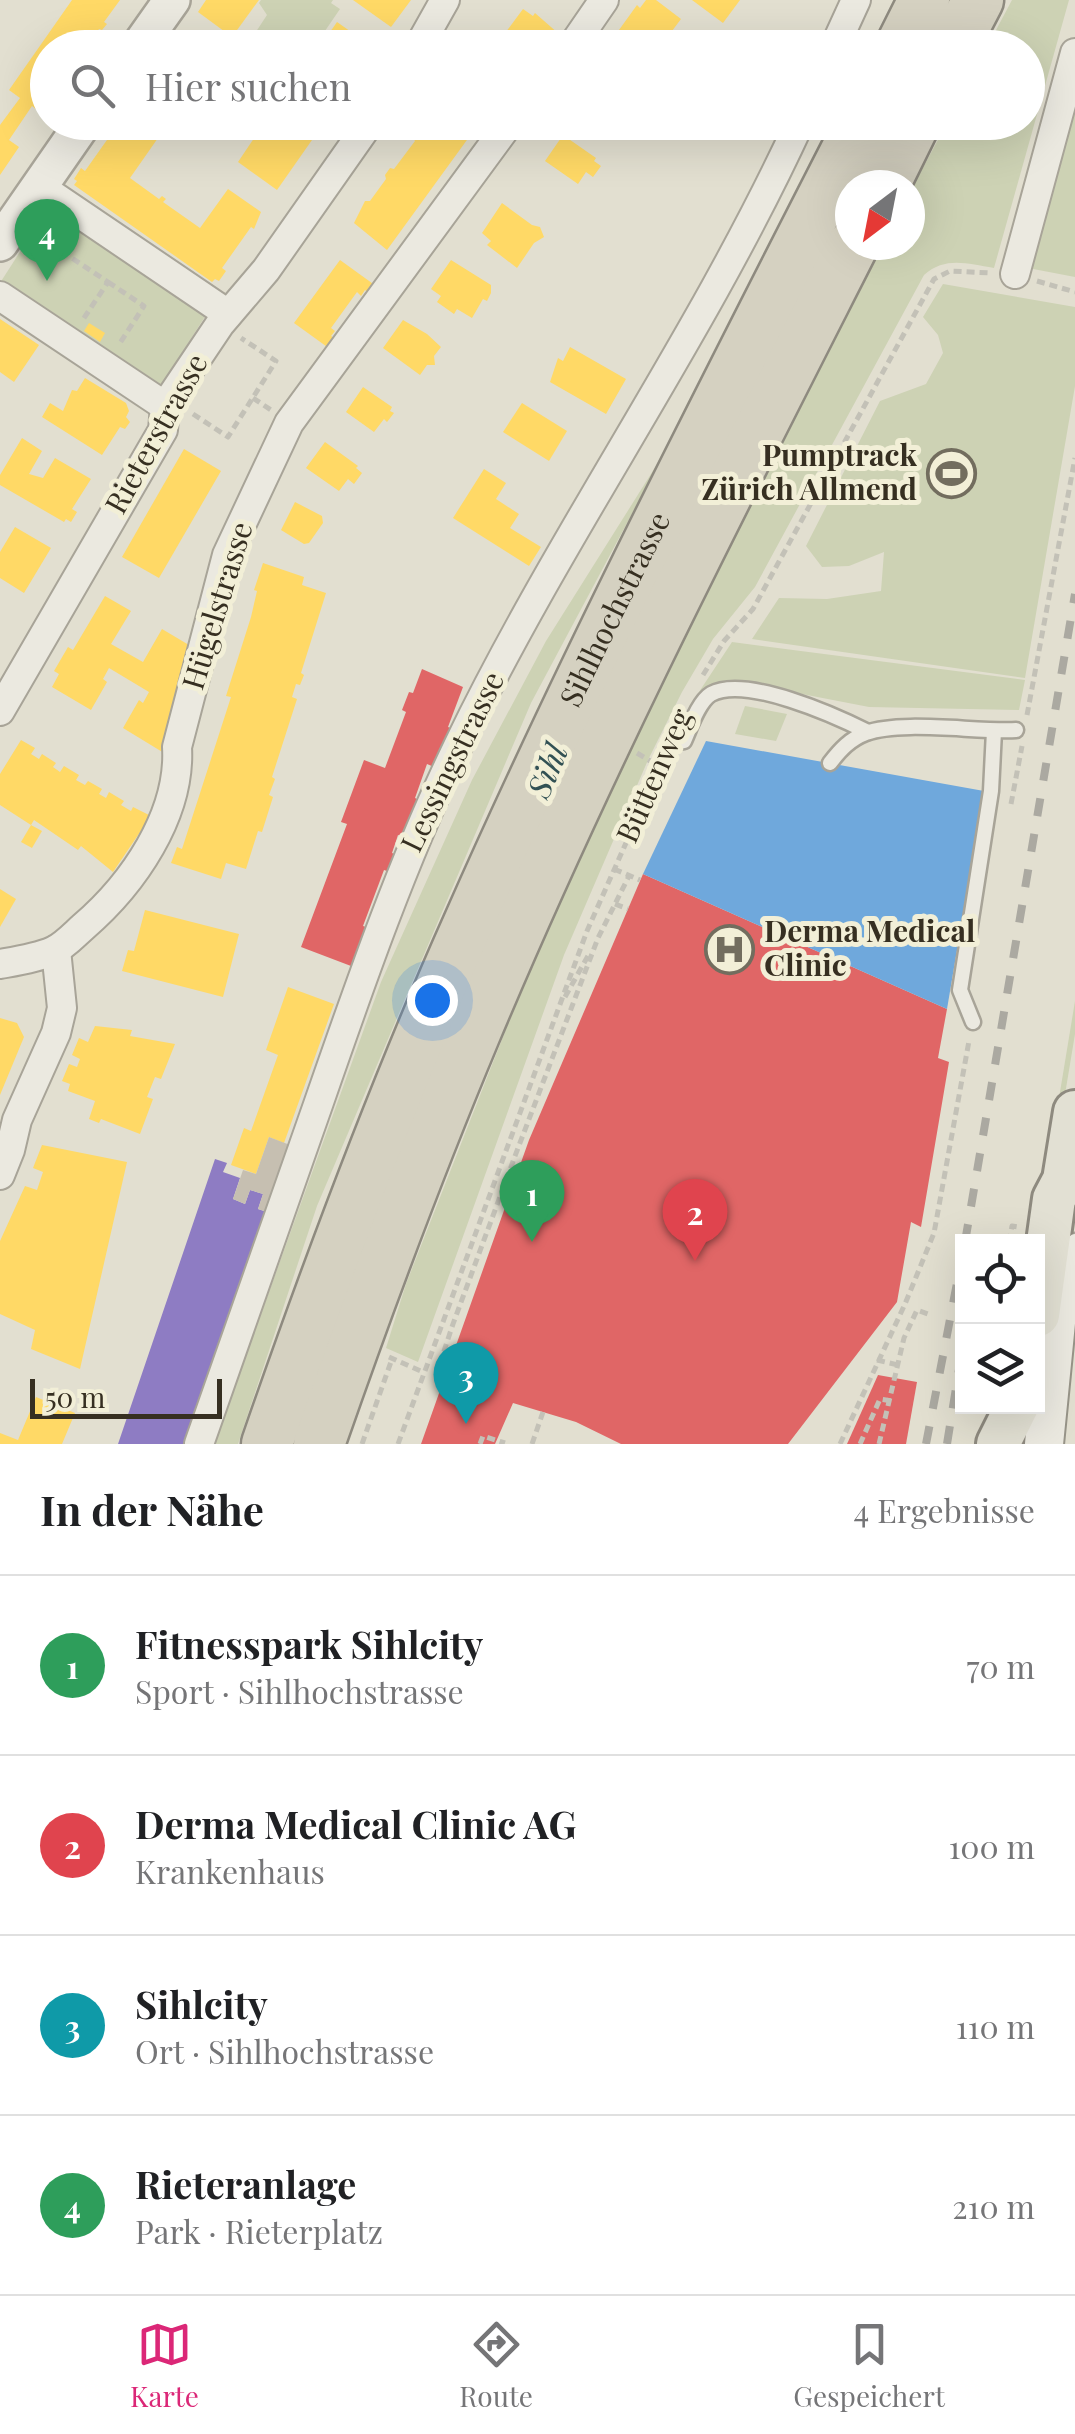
<!DOCTYPE html>
<html lang="de">
<meta charset="utf-8">
<style>
:root{--surface:#fff;--page:#f2f2f2;--text:#202124;--muted:#757577;--line:#e0e0e0;--accent:#db2777}
body{margin:0;font-family:"Playfair Display",serif;background:var(--page);color:var(--text)}
.controls{position:absolute;right:30px;bottom:30px;display:grid;overflow:hidden;border-radius:0px;box-shadow:0 10px 40px #0002}
.controls button{width:90px;height:90px;display:grid;place-items:center;padding:0;border:0;border-bottom:2px solid var(--line);background:var(--surface);color:var(--text);font:50px sans-serif}
.compass{position:absolute;left:835px;top:170px;width:90px;height:90px;border-radius:50%;background:var(--surface);box-shadow:0 10px 40px #0002;rotate:212deg}
.scale{position:absolute;left:30px;bottom:25px;width:192px;box-sizing:border-box;padding-left:10px;border:5px solid #362f21;border-top:0;font-size:28px;line-height:35px;white-space:nowrap;color:#362f21;-webkit-text-stroke:8px #f2efd7;paint-order:stroke}
.you{position:absolute;left:432px;top:1000px;width:35px;height:35px;margin:-25px;border:8px solid #fff;border-radius:50%;background:#1a73e8;box-shadow:0 0 0 15px #1a73e833}
.badge{display:grid;place-items:center;width:65px;height:65px;border-radius:50%;background:var(--accent);color:#fff;font-size:32px;font-weight:700}
.pin{position:absolute;translate:-50% -82px;filter:drop-shadow(0 2px 5px #0008)}
.pin::after{content:'';position:absolute;top:52px;width:35px;height:30px;background:inherit;clip-path:polygon(0 0,100% 0,50% 100%)}
.list{margin:0;padding:0;list-style:none}
h2{display:flex;justify-content:space-between;align-items:center;height:130px;margin:0;padding:0 40px;font-size:42px}
h2 small{font-size:32px;font-weight:400;color:var(--muted)}
.list li{display:grid;grid-template-columns:65px 1fr auto;gap:30px;align-items:center;box-sizing:border-box;height:180px;padding:0 40px;border-top:2px solid var(--line)}
.list b{display:block;font-size:38px;white-space:nowrap}
.list p{margin:0;font-size:32px;white-space:nowrap;color:var(--muted)}
.list em{font-size:32px;font-style:normal;color:var(--muted)}
.icon{flex:none;width:55px;height:55px;fill:none;stroke:currentColor;stroke-width:2;stroke-linecap:round;stroke-linejoin:round}
.map{position:relative;flex:none;width:1075px;height:1444px;overflow:hidden}
.search{position:absolute;background:var(--surface);box-shadow:0 10px 40px #0002;left:30px;right:30px;top:30px;height:110px;display:flex;align-items:center;gap:25px;box-sizing:border-box;padding:0 35px;border-radius:55px;color:var(--muted);font-size:38px}
.sheet{height:850px;background:var(--surface)}
nav{display:flex;justify-content:space-around;align-items:center;box-sizing:border-box;height:140px;border-top:2px solid var(--line);background:var(--surface);font-size:28px;color:var(--muted)}
nav a{display:grid;justify-items:center;gap:5px}
nav .on{color:var(--accent)}
.map>svg:first-child{display:block}
</style>
<div class="map">
<svg width="1075" height="1444" viewBox="0 0 1075 1444">
<rect width="100%" height="100%" fill="#e2dfd0"/>
<g fill="#cdd2b4">
<path d="M261 0H333L331 3 340 9 314 47H246L267 15 259 3Z"/>
<path d="M1012 0H1069L994 268C967 264 946 256 924 275L755 587 713 639 682 692 648 760 564 955 418 1362 386 1348 406 1284 618 744 882 245H910V192L947 123 1028 122V48L987 47Z"/>
<path d="M1075 102V277L1028 268Z"/>
<path d="M50 205 206 315 159 389 0 283Z"/>
<path d="M943 284 1075 307V386L1025 678 752 639 779 598 827 599 881 591 884 552 849 566 822 567 806 546 880 401 926 384 943 353 938 335 923 317Z"/>
<path d="M666 450 531 703 317 1206 238 1444H214L381 982 472 780 546 641Z"/>
<path d="M732 642 1025 680 1019 710 869 707 735 681 715 683 695 698Z"/>
<path d="M745 706 787 714 776 741 735 734Z"/>
<path d="M1075 1001V1034L1049 1191 1044 1189Z"/>
</g>
<g fill="#ffd966">
<path d="M72 0H120L104 22 107 24 102 30 99 29 89 44 94 48H48V103L41 113 32 106 9 140 19 147 0 175V125L20 98 9 90Z"/>
<path d="M206 0H259L232 37 198 12Z"/>
<path d="M353 0H411L391 27Z"/>
<path d="M646 0H656L681 19 663 43 670 48H606L637 5 640 8Z"/>
<path d="M692 0H740L723 23Z"/>
<path d="M523 9 533 16 535 13 559 34 550 48H494Z"/>
<path d="M337 22 374 48H319Z"/>
<path d="M114 122H135L158 138 130 178 159 199 162 196 166 199 163 202 200 228 228 189 261 212 254 229 251 227 222 268 226 271 219 281 215 279 212 282 74 185 77 181 74 179 81 168 85 171 114 130 110 128Z"/>
<path d="M265 122H309L319 130 277 190 238 162Z"/>
<path d="M428 122H480L387 250 354 223 365 201H370L386 179 385 175 390 168 394 169 415 141 412 137 417 130 421 131Z"/>
<path d="M563 135 596 158 594 161 601 166 593 177 586 172 578 184 545 161Z"/>
<path d="M502 203 532 225 540 227 544 237 534 243 517 268 487 245 491 241 482 233Z"/>
<path d="M340 260 376 286 370 294 365 290 361 296 357 292 331 328 335 331 331 336 337 340 330 349 294 323Z"/>
<path d="M451 260 491 285V293L487 301 483 299 472 318 457 309 454 314 437 302 441 296 431 289Z"/>
<path d="M0 319 39 345 14 382 0 372Z"/>
<path d="M403 320 427 334 441 347 434 356 435 365H427L420 375 383 348Z"/>
<path d="M89 323 105 333 100 342 84 331Z"/>
<path d="M570 347 626 379 606 414 550 382 558 358 563 361Z"/>
<path d="M85 378 126 403 129 411 126 417 130 422 125 429 120 427 102 455 42 417 50 403 63 411 72 390 77 391Z"/>
<path d="M363 387 392 407 390 411 394 413 387 422 384 419 374 432 346 412Z"/>
<path d="M522 403 567 431 549 461 503 432Z"/>
<path d="M22 438 42 451 29 474 43 478 55 458 91 479 72 509 77 512 71 522 66 519 64 522 0 485V475Z"/>
<path d="M325 442 358 466 356 468 362 473 354 484 348 479 339 491 306 468Z"/>
<path d="M184 449 221 471 159 578 122 557Z"/>
<path d="M484 469 506 483 496 499 519 514 510 528 541 547 529 566 453 518Z"/>
<path d="M295 502 322 516 323 523 309 543 304 544 281 530Z"/>
<path d="M15 527 51 548 24 593 0 578V552Z"/>
<path d="M263 563 304 577 302 585 326 593 301 673 304 675 300 685 296 684 292 697 297 699 272 777 275 779 269 795 273 797 262 832 258 831 246 869 226 863 221 879 171 863 177 847 182 849 231 697 226 696 251 617 257 591 254 590Z"/>
<path d="M105 596 131 611 111 644 143 662 162 629 194 648 164 753 123 728 139 700 143 703 149 692 109 668 103 679 107 682 91 710 52 687 59 674 54 671 68 647 73 650Z"/>
<path d="M21 740 35 748 31 754 39 759 42 754 56 763 53 767 60 772 64 766 79 775 76 780 85 785 88 781 102 789 99 794 106 798 109 792 124 801 121 805 131 811 133 807 151 816 113 872 81 846 78 850 34 820 31 825 0 805V774Z"/>
<path d="M31 825 42 831 32 848 21 842Z"/>
<path d="M0 889 16 899 0 927Z"/>
<path d="M145 910 239 934 223 997 122 971 128 950 134 951Z"/>
<path d="M288 987 334 1004 284 1143 269 1137 256 1174 231 1165 244 1128 251 1131 278 1055 266 1050Z"/>
<path d="M0 1018 17 1023 24 1037 0 1095Z"/>
<path d="M95 1026 132 1030 130 1036 175 1044 161 1079 155 1077 147 1097 153 1099 140 1134 101 1119 99 1123 89 1119 95 1101 68 1091 70 1084 62 1081 69 1064 77 1067 80 1059 72 1055 79 1038 88 1042Z"/>
<path d="M42 1145 127 1162 80 1369 31 1349 35 1330 0 1314V1241L25 1186 37 1190 43 1172 33 1168Z"/>
<path d="M36 1397 75 1413 62 1444H0V1433L18 1440Z"/>
</g>
<g fill="#e06666">
<path d="M422 669 463 687 448 727 453 729 434 767 427 764 415 798 421 801 415 817 410 815 402 836 398 835 392 853 397 855 390 872 384 870 363 926 372 929 366 944 360 942 351 966 301 947 347 824 341 822 364 760 385 768 406 712 402 710 409 692 413 693Z"/>
<path d="M643 874 947 1009 938 1058 949 1062 921 1227 911 1222 897 1302 788 1444H621L576 1422 513 1403 495 1444H421L529 1140Z"/>
<path d="M878 1375 917 1382 906 1444H847Z"/>
</g>
<path fill="#8e7cc3" d="M215 1159 227 1163 223 1172 240 1178 233 1199 245 1204 250 1190 263 1194 258 1209 267 1212 185 1444H118Z"/>
<path fill="#6fa8dc" d="M706 741 984 791 947 1009 643 874Z"/>
<path fill="#c6bfb1" d="M269 1137 290 1145 267 1212 258 1209 263 1194 250 1190 245 1204 233 1199 243 1170 256 1174Z"/>
<g fill="none" stroke-linecap="round" stroke-linejoin="round">
<defs>
<g id="service">
<path d="M670 743 684 741C690 728 698 702 711 694 746 675 836 716 868 732"/>
<path d="M830 763C840 750 850 739 866 733 902 720 975 732 1016 730"/>
<path d="M973 1022 960 990 991 791 994 731"/>
<path d="M1065 1274 1075 1241"/>
</g>
<g id="minor">
<path d="M418 48 445 0"/>
<path d="M571 48 604 0"/>
<path d="M834 48 856 0"/>
<path d="M39 186 228 314"/>
<path d="M1015 274 1075 53"/>
<path d="M0 296 165 406"/>
<path d="M0 711 163 430 165 406 220 324 266 270 370 122"/>
<path d="M0 964C17 961 37 958 53 951 64 946 74 935 83 927 133 884 181 815 177 747L227 555 289 423 510 122"/>
<path d="M0 1175 10 1150 17 1120 56 1033 62 1008 56 950"/>
<path d="M199 1444C239 1330 279 1216 319 1102 361 981 403 860 459 744 562 531 701 338 800 122"/>
</g>
<g id="tertiary">
<path d="M138 48 172 0"/>
<path d="M0 243 84 122"/>
</g>
<path id="secondary" d="M1044 1444 1061 1272"/>
<g id="primary">
<path d="M1038 1315 1054 1199 1064 1180 1075 1112"/>
<path d="M998 1444 1017 1406"/>
</g>
<g id="motorway">
<path d="M900 48 924 0"/>
<path d="M953 48 978 0"/>
<path d="M884 185 915 122"/>
<path id="s1" d="M267 1444C328 1268 393 1093 469 923 589 651 726 387 861 122"/>
<path d="M319 1444C367 1306 418 1169 474 1035 587 765 721 505 853 245"/>
</g>
</defs>
<use href="#service" stroke="#a8a498" stroke-width="19"/>
<use href="#minor" stroke="#a8a498" stroke-width="32"/>
<use href="#tertiary" stroke="#a8a498" stroke-width="40"/>
<use href="#secondary" stroke="#979488" stroke-width="42"/>
<use href="#primary" stroke="#8e8a7f" stroke-width="48"/>
<use href="#motorway" stroke="#8e8a7f" stroke-width="55"/>
<g stroke="#c3c1b7" stroke-width="5" stroke-dasharray="8 5" stroke-linecap="butt">
<path d="M40 237 108 282 82 321"/>
<path d="M1037 281 1075 292"/>
<path d="M108 282 144 306 118 346"/>
<path d="M253 398 271 410"/>
<path d="M193 414 228 437 276 361 241 338"/>
<path d="M703 675 724 641 753 609 934 279 950 271 992 273"/>
<path d="M1027 715 1075 458"/>
<path d="M637 753 660 767"/>
<path d="M1011 804 1022 746"/>
<path d="M614 869 640 880"/>
<path d="M615 904 628 909"/>
<path d="M565 997 589 954"/>
<path d="M1009 1242 1012 1226 1018 1227"/>
<path d="M389 1357 423 1372"/>
<path d="M877 1360 898 1365"/>
<path d="M441 1376 438 1369 453 1324 515 1156 598 938 629 876"/>
<path d="M362 1444 392 1359"/>
<path d="M398 1444 587 931 664 757"/>
<path d="M480 1444 483 1436 505 1443"/>
<path d="M532 1444 543 1412"/>
<path d="M840 1444 905 1304 934 1233 969 1041"/>
<path d="M860 1444 880 1399 892 1401"/>
<path d="M879 1444 904 1338 917 1310 931 1315"/>
</g>
<use href="#service" stroke="#ebe9e0" stroke-width="14"/>
<use href="#minor" stroke="#ebe9e0" stroke-width="28"/>
<use href="#tertiary" stroke="#ebe9e0" stroke-width="35"/>
<use href="#secondary" stroke="#ebe9e0" stroke-width="38"/>
<use href="#primary" stroke="#e2e0d3" stroke-width="42"/>
<use href="#motorway" stroke="#d5d1c1" stroke-width="50"/>
<g stroke="#aba9a1" stroke-width="8" stroke-dasharray="18 18" stroke-linecap="butt">
<path d="M965 1242 1075 594"/>
<path d="M926 1444 962 1257"/>
<path d="M947 1444 962 1351"/>
</g>
</g>
<defs>
<symbol id="stadium-ring" viewBox="-11 -11 22 22"><circle r="9.5" fill="#f2efd7" stroke="#726d5e" stroke-width="1.5"/><path d="M0-5a6.5 5 0 1 0 0 10a6.5 5 0 1 0 0-10ZM-3.5-1.8h7v3.6h-7Z" fill="#726d5e"/></symbol>
<symbol id="hospital-ring" viewBox="-11 -11 22 22"><circle r="9.5" fill="#f2efd7" stroke="#726d5e" stroke-width="1.5"/><path d="M-5-5h3v3.5h4V-5h3V5h-3V1.5h-4V5h-3Z" fill="#726d5e"/></symbol>
</defs>
<g fill-rule="evenodd">
<use href="#stadium-ring" x="924" y="446" width="55" height="55"/>
<use href="#hospital-ring" x="702" y="922" width="55" height="55"/>
</g>
<g text-anchor="middle" stroke-width="10" stroke-linejoin="round" paint-order="stroke">
<g font-size="30" fill="#362f21" stroke="#f2efd7">
<text transform="translate(157 434) rotate(-61)" y="10">Rieterstrasse</text>
<text transform="translate(218 606) rotate(-73)" y="10">Hügelstrasse</text>
<text dy="10" stroke="none"><textPath href="#s1" startOffset="905">Sihlhochstrasse</textPath></text>
<text transform="translate(453 762) rotate(-64)" y="10">Lessingstrasse</text>
<text transform="translate(655 776) rotate(-66)" y="10">Büttenweg</text>
</g>
<g font-size="30" font-weight="bold" fill="#362f21" stroke="#f2efd7" text-anchor="end">
<text x="917" y="466">Pumptrack<tspan x="917" dy="34">Zürich Allmend</tspan></text>
<text x="764" y="942" text-anchor="start">Derma Medical<tspan x="764" dy="34">Clinic</tspan></text>
</g>
<g font-size="32" font-style="italic" fill="#325154" stroke="#f2efd7">
<text transform="translate(548 771) rotate(-67)" y="11">Sihl</text>
</g>
</g>
</svg>
<div class="controls">
<button><svg class="icon" aria-label="locate" viewBox="0 0 24 24"><circle cx="12" cy="12" r="6"/><path d="M12 2v4M12 18v4M2 12h4M18 12h4"/></svg></button>
<button><svg class="icon" aria-label="layers" viewBox="0 0 24 24"><path d="M12 4l9 5-9 5-9-5zM3 14l9 5 9-5"/></svg></button>
</div>
<svg class="compass" viewBox="-18 -18 36 36"><path d="M0-13l5 13h-10z" fill="#e53935"/><path d="M0 13l5-13h-10z" fill="#757577"/></svg>
<div class="scale">50 m</div>
<div class="you"></div>
<div class="pin badge" style="left:532px;top:1242px;background:#2e9e5b">1</div>
<div class="pin badge" style="left:695px;top:1261px;background:#e0444e">2</div>
<div class="pin badge" style="left:466px;top:1424px;background:#0f9aa8">3</div>
<div class="pin badge" style="left:47px;top:281px;background:#2e9e5b">4</div>
<div class="search"><svg class="icon" aria-label="search" viewBox="0 0 24 24"><circle cx="10" cy="10" r="6"/><path d="M15 15l6 6"/></svg>Hier suchen</div>
</div>
<section class="sheet">
<h2>In der Nähe<small>4 Ergebnisse</small></h2>
<ul class="list">
<li><span class="badge" style="background:#2e9e5b">1</span><div><b>Fitnesspark Sihlcity</b><p>Sport · Sihlhochstrasse</p></div><em>70 m</em></li>
<li><span class="badge" style="background:#e0444e">2</span><div><b>Derma Medical Clinic AG</b><p>Krankenhaus</p></div><em>100 m</em></li>
<li><span class="badge" style="background:#0f9aa8">3</span><div><b>Sihlcity</b><p>Ort · Sihlhochstrasse</p></div><em>110 m</em></li>
<li><span class="badge" style="background:#2e9e5b">4</span><div><b>Rieteranlage</b><p>Park · Rieterplatz</p></div><em>210 m</em></li>
</ul>
</section>
<nav>
<a class="on"><svg class="icon" aria-label="map" viewBox="0 0 24 24"><path d="M3 6l6-2 6 2 6-2v14l-6 2-6-2-6 2zM9 4v14M15 6v14"/></svg>Karte</a>
<a><svg class="icon" aria-label="directions" viewBox="0 0 24 24"><path d="M12 3l9 9-9 9-9-9zM9 14v-3h6M13 9l2 2-2 2"/></svg>Route</a>
<a><svg class="icon" aria-label="saved" viewBox="0 0 24 24"><path d="M7 4h10v16l-5-4-5 4z"/></svg>Gespeichert</a>
</nav>
